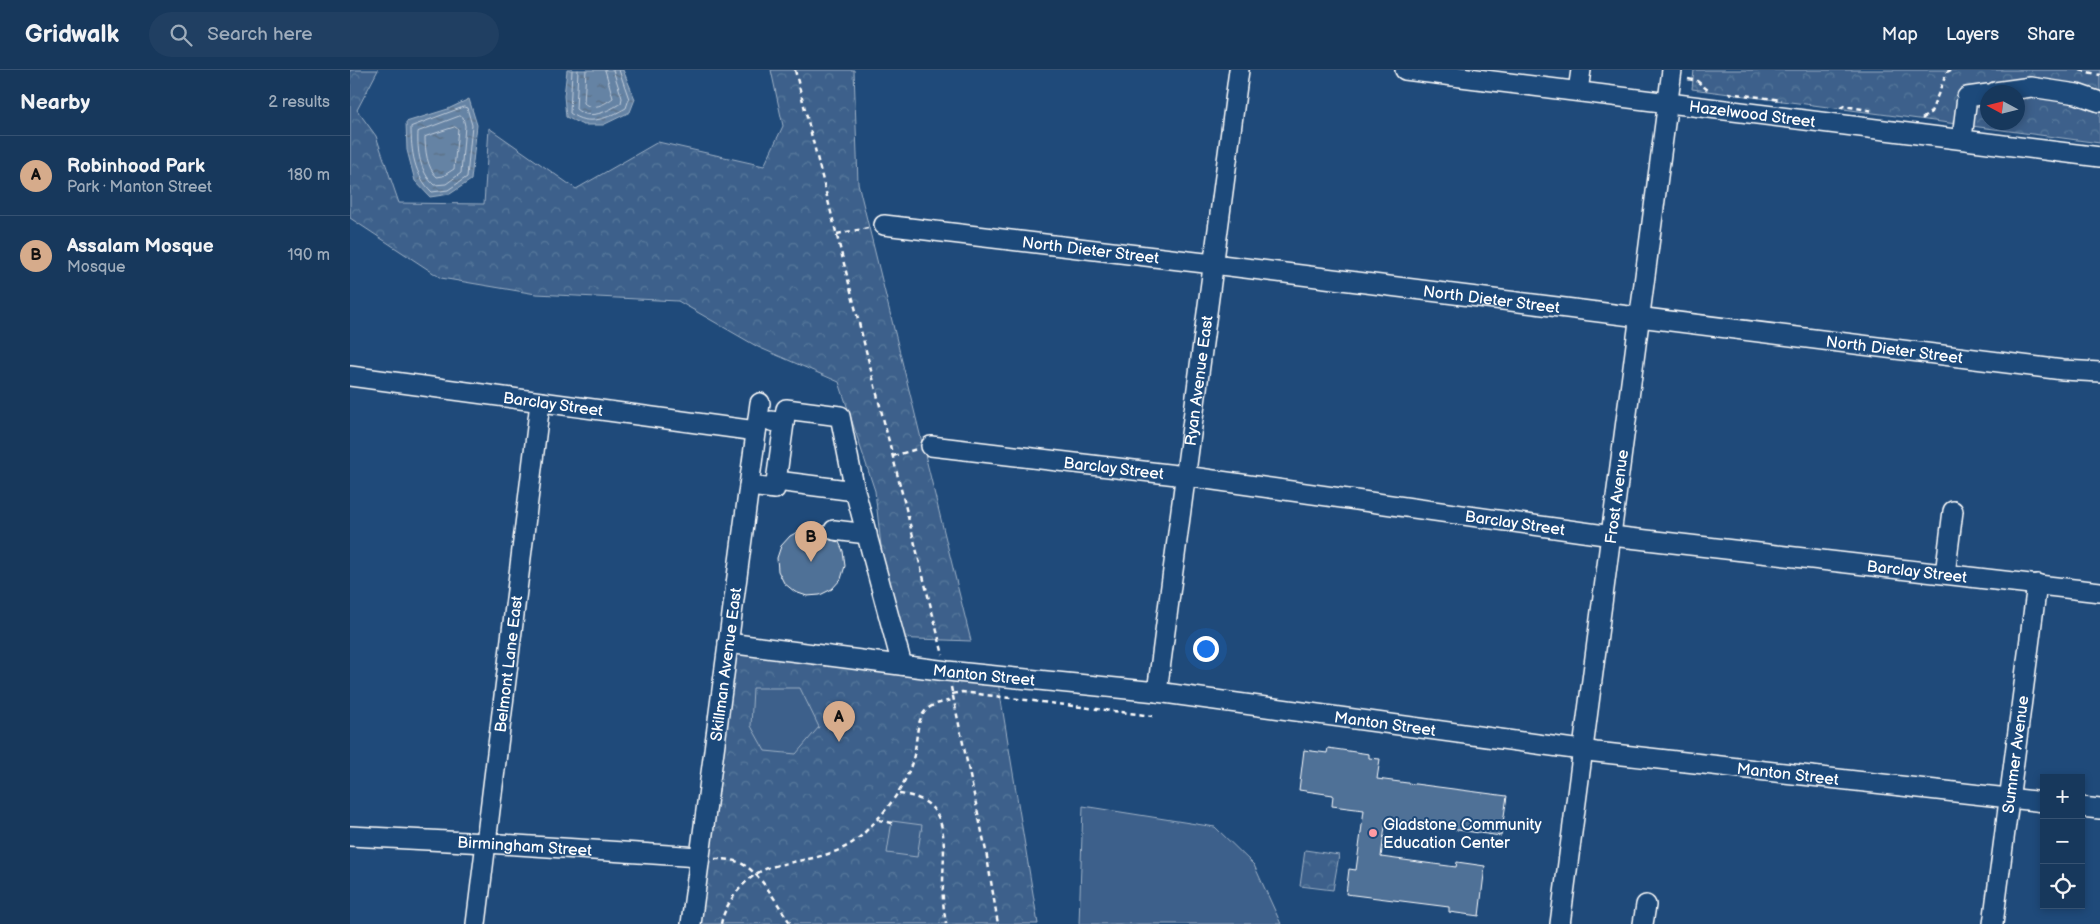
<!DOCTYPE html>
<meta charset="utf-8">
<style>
:root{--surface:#17385c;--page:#203f62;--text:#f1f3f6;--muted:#9eacbb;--line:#365272;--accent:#d6ab8b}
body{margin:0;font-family:"Balsamiq Sans",sans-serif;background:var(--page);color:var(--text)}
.controls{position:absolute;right:15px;bottom:15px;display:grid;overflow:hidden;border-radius:0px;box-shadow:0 2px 8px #0003}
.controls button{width:45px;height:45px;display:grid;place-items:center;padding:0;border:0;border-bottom:1px solid var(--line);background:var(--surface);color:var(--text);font:25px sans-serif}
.compass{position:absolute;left:1630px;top:15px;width:45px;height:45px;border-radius:50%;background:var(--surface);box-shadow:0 2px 8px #0003;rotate:277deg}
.you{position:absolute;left:855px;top:578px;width:18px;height:18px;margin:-12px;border:4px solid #fff;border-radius:50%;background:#1a73e8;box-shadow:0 0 0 8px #1a73e833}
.badge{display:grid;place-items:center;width:32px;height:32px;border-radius:50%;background:var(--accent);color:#111;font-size:16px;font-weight:700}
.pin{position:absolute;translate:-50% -41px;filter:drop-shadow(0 1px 2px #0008)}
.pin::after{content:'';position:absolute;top:26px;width:18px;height:15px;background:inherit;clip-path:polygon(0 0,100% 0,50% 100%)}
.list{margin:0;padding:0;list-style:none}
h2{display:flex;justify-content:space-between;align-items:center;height:65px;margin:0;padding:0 20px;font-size:21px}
h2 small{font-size:16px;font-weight:400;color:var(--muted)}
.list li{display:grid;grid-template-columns:32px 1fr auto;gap:15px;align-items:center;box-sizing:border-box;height:80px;padding:0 20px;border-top:1px solid var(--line)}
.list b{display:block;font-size:19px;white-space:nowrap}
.list p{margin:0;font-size:16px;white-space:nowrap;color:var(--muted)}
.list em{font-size:16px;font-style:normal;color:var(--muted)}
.icon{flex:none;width:28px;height:28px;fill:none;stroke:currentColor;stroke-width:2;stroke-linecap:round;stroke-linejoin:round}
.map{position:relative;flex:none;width:1750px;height:854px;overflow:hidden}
header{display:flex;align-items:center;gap:30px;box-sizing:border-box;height:70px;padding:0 25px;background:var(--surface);border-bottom:1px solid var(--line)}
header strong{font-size:24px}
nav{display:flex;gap:28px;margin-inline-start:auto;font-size:18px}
.search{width:350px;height:45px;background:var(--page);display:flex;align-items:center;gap:12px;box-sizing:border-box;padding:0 18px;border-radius:28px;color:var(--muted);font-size:19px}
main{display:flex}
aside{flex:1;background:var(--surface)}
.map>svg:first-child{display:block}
</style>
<header>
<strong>Gridwalk</strong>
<div class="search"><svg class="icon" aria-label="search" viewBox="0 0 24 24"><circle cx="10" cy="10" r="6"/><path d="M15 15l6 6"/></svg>Search here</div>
<nav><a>Map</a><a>Layers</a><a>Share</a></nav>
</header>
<main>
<aside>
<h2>Nearby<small>2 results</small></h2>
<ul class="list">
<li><span class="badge">A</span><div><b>Robinhood Park</b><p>Park · Manton Street</p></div><em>180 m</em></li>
<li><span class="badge">B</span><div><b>Assalam Mosque</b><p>Mosque</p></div><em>190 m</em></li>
</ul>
</aside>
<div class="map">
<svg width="1750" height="854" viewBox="0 0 1750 854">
<defs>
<pattern id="forest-crowns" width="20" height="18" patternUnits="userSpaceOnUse" patternTransform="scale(1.25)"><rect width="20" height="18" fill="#3c618b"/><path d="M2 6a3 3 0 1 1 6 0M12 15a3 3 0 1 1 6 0" fill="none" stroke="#59799c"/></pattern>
<pattern id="water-ripples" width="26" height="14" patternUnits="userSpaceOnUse" patternTransform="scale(1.25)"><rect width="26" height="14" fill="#6583a4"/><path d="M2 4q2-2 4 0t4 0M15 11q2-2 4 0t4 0" fill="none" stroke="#5b6d81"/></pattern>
</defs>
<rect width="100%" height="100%" fill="#1f4a7a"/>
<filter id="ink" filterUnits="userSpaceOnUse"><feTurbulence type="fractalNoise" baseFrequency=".02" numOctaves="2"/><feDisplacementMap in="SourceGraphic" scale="10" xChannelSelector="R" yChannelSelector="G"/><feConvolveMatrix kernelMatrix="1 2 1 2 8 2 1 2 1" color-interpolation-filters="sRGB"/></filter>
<g filter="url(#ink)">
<g fill="url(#forest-crowns)" stroke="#9eb0c5" fill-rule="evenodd">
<path d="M0 0H28L7 40 26 66 49 133 134 134 139 58 226 119 308 72 414 96 433 56 421 0H504L508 113 621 571 541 568 525 421 489 312 408 277 328 231 186 224 91 208 0 148Z"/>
<path d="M1344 0H1750V73L1342 19ZM1638 22H1668V52H1638Z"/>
<path d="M378 573 647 606 688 854H342Z"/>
<path d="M955 780 989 785 983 820 950 816Z"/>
</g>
<g fill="#3c618b" stroke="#9eb0c5">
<path d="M403 618H450L469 657 446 684 415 681 401 656Z"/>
<path d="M733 736 865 757 904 795 931 854H729Z"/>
<path d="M542 751 572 755 567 787 537 783Z"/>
</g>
<g fill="url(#water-ripples)" stroke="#a3b5c8">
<path d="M217 0H273L285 29 280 42 253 55H233L216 47 214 26Z"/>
<path d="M119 29 127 55 121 110 100 124 80 127 65 111 57 80 56 52 98 39Z"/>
</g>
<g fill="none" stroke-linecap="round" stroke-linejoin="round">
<g stroke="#c1cddb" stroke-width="1">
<path d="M222 0 220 43C238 57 258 48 276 38L279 29 269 0"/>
<path d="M228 0 226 39C240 51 258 41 271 33L272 28 263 0"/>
<path d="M236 0 234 33C242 41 255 34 263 28L255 0"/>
<path d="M114 37 117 38 122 55 117 107 98 120 82 122C64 105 61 81 61 57Z"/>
<path d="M110 46 113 47 115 56 111 103 96 114 84 115C70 102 67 81 68 62Z"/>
<path d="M105 57 108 59 104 99 93 106 87 107C77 98 75 80 75 67Z"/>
</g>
</g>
<g fill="#507197" stroke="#fff">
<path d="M465 458 473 460 478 469 489 472 493 481 495 496 491 509 482 519 470 525 457 526 445 522 434 513 428 501 427 488 431 476 440 466 453 459Z"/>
<path d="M978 678 1019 684V688L1030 689 1027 709 1157 726 1151 766 1086 757V760L1062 757V752L1036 749 1031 787 1106 797 1107 792 1135 796 1129 846 1099 842V837L996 824 999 799 1006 800 1014 740 982 736 983 725 949 720 954 680 977 683Z"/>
</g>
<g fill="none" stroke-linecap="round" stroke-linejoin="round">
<defs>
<g id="minor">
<path id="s1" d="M1055 0 1750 87"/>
<path d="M1228 21 1231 0"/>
<path d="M1645 22 1681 17 1727 24 1750 32"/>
<path d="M1612 68 1617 27 1638 24"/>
<path id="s2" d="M534 155 863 194 1713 300 1750 302"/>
<path id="s3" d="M0 306 406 361"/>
<path id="s4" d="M581 376 835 406 1262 466 1750 522"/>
<path d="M427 411 505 421 490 346 436 339 434 353"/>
<path d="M399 416 425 419 434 353 421 351"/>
<path d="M505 421 552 595"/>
<path d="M484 460 517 464"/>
<path d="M1595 504 1603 441"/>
<path id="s5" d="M378 573 597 601 807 622 1246 682 1694 732"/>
<path id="s6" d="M807 622 889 0"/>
<path d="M1731 737 1750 739"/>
<path id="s7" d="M0 766 136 773 349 787"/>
<path id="s8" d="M126 854 190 333"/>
<path id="s9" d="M341 854 410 333"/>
<path id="s10" d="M1210 854 1322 0"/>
<path d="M1293 854 1296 835"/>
<path id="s11" d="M1643 854 1687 514"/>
</g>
</defs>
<use href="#minor" stroke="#fff" stroke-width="22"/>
<g stroke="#fff" stroke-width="2.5" stroke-dasharray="5 4" stroke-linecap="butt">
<path d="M445 0 593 585"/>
<path d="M1730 0 1750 5"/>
<path d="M1338 9 1347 11 1359 21"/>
<path d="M1378 23 1432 30"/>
<path d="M1490 38 1494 36 1524 41"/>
<path d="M1572 49 1581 42 1597 2 1601 0"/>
<path d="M487 164 518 158"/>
<path d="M543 386 567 379"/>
<path d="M601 617 636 781 648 854"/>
<path d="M602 624 612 622 803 646"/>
<path d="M549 724C604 729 593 776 593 815 592 828 594 841 596 854"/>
<path d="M529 750 542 753"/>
<path d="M365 789C372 789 381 789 388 792 411 801 427 835 441 854"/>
<path d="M371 854C375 832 397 805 418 798 450 788 484 790 511 766 535 743 556 718 564 685 567 672 566 655 573 644 579 634 593 632 603 630"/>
</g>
<use href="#minor" stroke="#1f4a7a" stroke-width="19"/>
</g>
</g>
<circle fill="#ff9aa2" stroke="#1f4a7a" stroke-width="2" cx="1023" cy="763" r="5"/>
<g text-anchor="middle" stroke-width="4" stroke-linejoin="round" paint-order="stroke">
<g font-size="16" fill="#fff" stroke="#1f4a7a">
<text dy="6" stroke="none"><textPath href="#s1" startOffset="350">Hazelwood Street</textPath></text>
<text dy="6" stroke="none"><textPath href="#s2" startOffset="208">North Dieter Street</textPath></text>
<text dy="6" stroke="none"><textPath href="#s2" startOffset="612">North Dieter Street</textPath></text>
<text dy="6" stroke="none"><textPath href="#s2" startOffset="1018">North Dieter Street</textPath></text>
<text dy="6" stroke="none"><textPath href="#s6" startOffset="314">Ryan Avenue East</textPath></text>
<text dy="6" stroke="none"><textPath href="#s3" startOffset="205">Barclay Street</textPath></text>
<text dy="6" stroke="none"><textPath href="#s4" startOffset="184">Barclay Street</textPath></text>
<text dy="6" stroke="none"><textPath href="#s10" startOffset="431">Frost Avenue</textPath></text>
<text dy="6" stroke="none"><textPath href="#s4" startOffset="589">Barclay Street</textPath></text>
<text dy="6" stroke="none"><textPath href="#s4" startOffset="994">Barclay Street</textPath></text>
<text dy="6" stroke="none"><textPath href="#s8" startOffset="262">Belmont Lane East</textPath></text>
<text dy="6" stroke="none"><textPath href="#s9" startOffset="262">Skillman Avenue East</textPath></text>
<text dy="6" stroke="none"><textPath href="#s5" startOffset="258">Manton Street</textPath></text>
<text dy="6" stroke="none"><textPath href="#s5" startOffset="662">Manton Street</textPath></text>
<text dy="6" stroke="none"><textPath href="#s11" startOffset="171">Summer Avenue</textPath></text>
<text dy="6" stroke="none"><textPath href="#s5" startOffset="1068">Manton Street</textPath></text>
<text dy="6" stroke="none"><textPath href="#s7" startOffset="175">Birmingham Street</textPath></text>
</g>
<g font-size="16" fill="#fff" stroke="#1f4a7a" text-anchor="start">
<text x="1033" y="760">Gladstone Community<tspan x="1033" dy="18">Education Center</tspan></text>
</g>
</g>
</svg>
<div class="controls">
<button>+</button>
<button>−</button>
<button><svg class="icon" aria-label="locate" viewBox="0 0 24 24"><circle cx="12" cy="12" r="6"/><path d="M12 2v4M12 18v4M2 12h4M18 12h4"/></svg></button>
</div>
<svg class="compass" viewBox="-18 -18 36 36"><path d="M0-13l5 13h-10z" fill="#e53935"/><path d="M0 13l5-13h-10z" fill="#9eacbb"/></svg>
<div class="you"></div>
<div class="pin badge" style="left:489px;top:672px">A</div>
<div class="pin badge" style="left:461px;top:492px">B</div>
</div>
</main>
